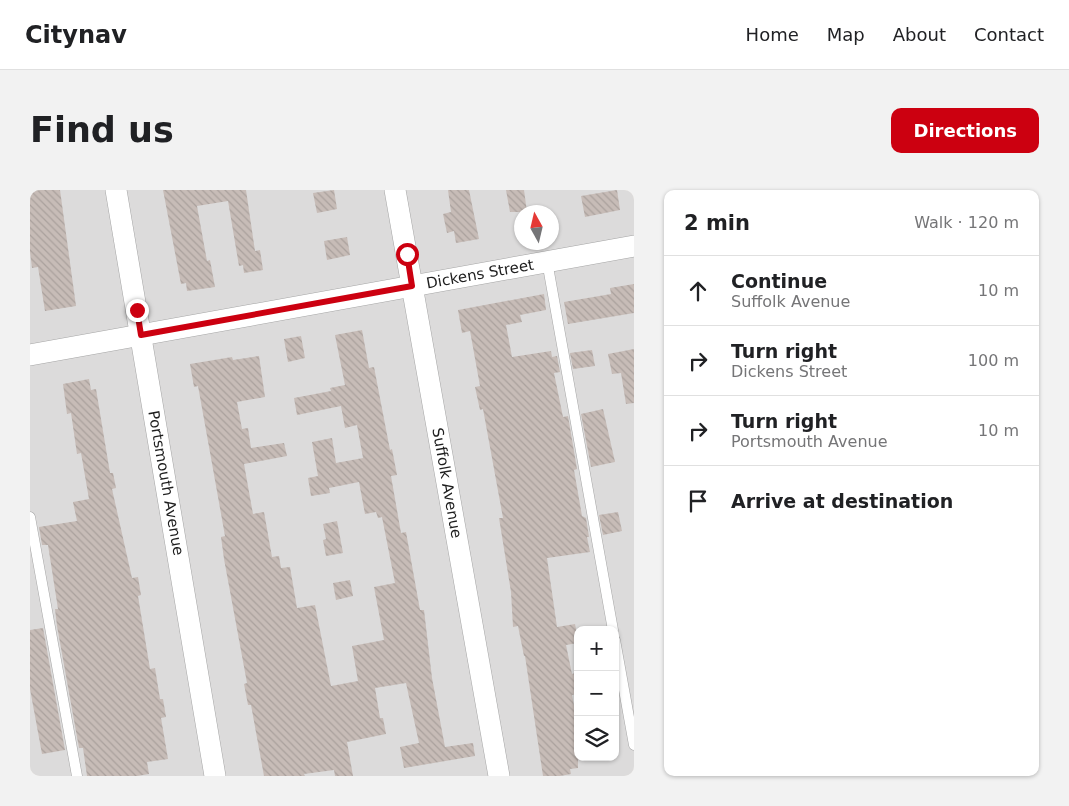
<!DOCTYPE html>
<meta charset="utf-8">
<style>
:root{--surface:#fff;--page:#f2f2f2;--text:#202124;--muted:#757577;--line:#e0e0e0;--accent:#cc0010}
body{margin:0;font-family:"DejaVu Sans",sans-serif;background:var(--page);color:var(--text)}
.controls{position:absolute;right:15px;bottom:15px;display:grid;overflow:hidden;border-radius:10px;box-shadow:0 1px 4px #0004}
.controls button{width:45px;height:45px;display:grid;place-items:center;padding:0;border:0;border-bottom:1px solid var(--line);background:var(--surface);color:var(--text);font:25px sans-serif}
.compass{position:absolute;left:484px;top:15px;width:45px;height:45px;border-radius:50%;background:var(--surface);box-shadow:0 1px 4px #0004;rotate:352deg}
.stop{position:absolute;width:15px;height:15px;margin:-11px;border:4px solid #cc0010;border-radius:50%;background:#fff}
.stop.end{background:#cc0010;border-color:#fff;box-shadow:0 1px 5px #0008}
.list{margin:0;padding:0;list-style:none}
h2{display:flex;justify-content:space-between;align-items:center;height:65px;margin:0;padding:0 20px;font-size:21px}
h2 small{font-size:16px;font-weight:400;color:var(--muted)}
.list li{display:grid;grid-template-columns:32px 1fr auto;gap:15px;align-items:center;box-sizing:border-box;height:70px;padding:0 20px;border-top:1px solid var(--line)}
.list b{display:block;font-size:19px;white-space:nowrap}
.list p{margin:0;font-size:16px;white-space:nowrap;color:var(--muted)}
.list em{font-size:16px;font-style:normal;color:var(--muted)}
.icon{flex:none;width:28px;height:28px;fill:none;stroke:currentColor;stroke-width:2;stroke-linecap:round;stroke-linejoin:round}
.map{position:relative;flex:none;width:604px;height:586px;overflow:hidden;border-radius:10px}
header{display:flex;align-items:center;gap:30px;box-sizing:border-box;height:70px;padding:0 25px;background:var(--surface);border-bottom:1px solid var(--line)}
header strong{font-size:24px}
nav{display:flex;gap:28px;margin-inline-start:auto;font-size:18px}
.intro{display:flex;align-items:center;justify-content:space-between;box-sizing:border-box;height:120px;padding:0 30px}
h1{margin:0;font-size:35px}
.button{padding:12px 22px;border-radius:10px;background:var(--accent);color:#fff;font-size:18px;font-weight:700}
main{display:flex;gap:30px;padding:0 30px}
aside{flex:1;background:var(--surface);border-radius:10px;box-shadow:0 1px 4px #0004}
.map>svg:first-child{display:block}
</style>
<header>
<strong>Citynav</strong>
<nav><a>Home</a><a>Map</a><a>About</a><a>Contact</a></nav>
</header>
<div class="intro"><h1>Find us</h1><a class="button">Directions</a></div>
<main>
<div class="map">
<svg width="604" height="586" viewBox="0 0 604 586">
<defs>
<pattern id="building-back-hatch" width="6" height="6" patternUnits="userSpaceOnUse" patternTransform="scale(1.25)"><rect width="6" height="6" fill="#c7bcb7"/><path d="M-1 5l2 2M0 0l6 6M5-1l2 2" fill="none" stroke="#aaa19d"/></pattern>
</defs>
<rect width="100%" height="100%" fill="#efeae4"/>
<path fill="#dcdbdb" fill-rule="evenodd" d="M0 0H604V586H0ZM492 22H522V52H492ZM548 440H585V567H548Z"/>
<g fill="url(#building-back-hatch)">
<path d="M0 0H30L46 116 15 121 8 77 2 78 0 62Z"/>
<path d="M133 0H216L225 61 230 60 233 80 214 83 213 75 209 76 198 11 167 16 177 71 180 70 185 97 157 101 156 93 151 94Z"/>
<path d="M304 0 307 19 287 23 283 3Z"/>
<path d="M418 0H439L449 49 426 53 424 41 417 43 413 24 421 22Z"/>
<path d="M476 0H494L497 22H480Z"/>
<path d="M587 0 590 20 555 27 551 6Z"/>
<path d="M317 47 320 65 297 70 294 51Z"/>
<path d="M604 94V123L538 134 534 112 581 104 580 98Z"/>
<path d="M514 104 516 120 490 125 492 132 476 135 482 167 521 161 522 167 527 166 530 182 524 183 533 227 538 226 547 279 544 280 552 326 556 328 559 347H557L560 362 517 368 527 437 545 434 548 449V453L536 455 542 484 545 483 548 496V504L542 505 548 537V578L540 579 541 584 530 586H513L495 466H494L488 436 483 437 481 402 469 328H473L453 219 450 220 445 197 450 196 440 141 432 143 428 120Z"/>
<path d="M332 140 339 178 344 177 360 260 362 259 367 285 361 286 371 343 376 342 390 420H394L402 488 415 557 443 553 445 566 374 578 370 557 389 553 376 493 345 498 350 528H353L356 544 317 552 323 586H305L304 580 274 584 275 586H234L221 515H218L214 494 217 493 194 369 191 347 195 346 181 268 168 196 164 197 160 174 202 167 203 170 229 166 235 207 207 212 212 239 218 238 221 258 254 253 257 266 214 274 223 324 234 322 242 367 249 366 251 378 260 377 267 418 285 415 301 496 328 491 322 456 354 450 344 397 365 393 352 327 348 328 346 322 335 324 329 292 299 298 300 303 281 306 278 288 288 286 282 252 302 248 306 273 333 268 327 235 315 238 311 216 267 225 264 208 301 201 300 198 315 195 305 145Z"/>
<path d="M271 146 275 168 258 172 254 149Z"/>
<path d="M604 159V213L596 214 591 183 582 184 578 164Z"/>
<path d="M562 160 565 176 543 179 540 163Z"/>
<path d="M59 189 61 200 66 199 80 283H83L86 298 82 299 102 388 108 387 111 405 108 406 120 479 125 478 130 509H133L136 527 131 528 138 569 117 572 119 584 107 586H57L53 558H49L27 436 25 419H28L18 355H12L9 337 47 331 43 312 59 309 51 263 47 264 41 223 37 224 33 194Z"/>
<path d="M573 219 585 272 561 277 551 224Z"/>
<path d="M588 322 592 341 573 345 569 325Z"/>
<path d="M307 331 313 363 296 366 293 350 296 349 293 334Z"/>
<path d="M320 390 323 406 306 410 303 393Z"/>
<path d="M13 438 35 560 12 564 0 499V440Z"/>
</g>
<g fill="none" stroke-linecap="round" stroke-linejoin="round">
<defs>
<g id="lane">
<path d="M517 71 583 440"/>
<path d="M0 327 47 586"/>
<path d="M585 450 604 555"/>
</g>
<g id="street">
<path d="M86 0 185 586"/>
<path d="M365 0 469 586"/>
<path d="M0 165 604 56"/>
</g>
</defs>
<use href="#lane" stroke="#a5a5a5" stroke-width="11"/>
<use href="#street" stroke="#a5a5a5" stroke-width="22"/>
<use href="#lane" stroke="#fff" stroke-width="10"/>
<use href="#street" stroke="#fff" stroke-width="21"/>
</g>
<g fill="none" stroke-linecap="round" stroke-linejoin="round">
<path stroke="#cc0010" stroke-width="6" d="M107 120 111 145 382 96 377 64"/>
</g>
<g text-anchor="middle" stroke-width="4" stroke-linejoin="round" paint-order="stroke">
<g font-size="15" fill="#1e1e1e" stroke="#fff">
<text transform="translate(450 84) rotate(-10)" y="5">Dickens Street</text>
<text transform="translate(136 293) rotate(80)" y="5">Portsmouth Avenue</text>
<text transform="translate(417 293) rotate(80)" y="5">Suffolk Avenue</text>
</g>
</g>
</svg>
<div class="controls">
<button>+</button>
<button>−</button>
<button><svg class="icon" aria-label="layers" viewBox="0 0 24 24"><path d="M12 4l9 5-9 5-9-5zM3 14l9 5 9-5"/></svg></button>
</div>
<svg class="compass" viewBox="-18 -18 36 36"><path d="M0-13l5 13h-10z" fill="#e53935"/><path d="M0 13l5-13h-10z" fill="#757577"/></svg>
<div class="stop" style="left:377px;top:64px"></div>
<div class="stop end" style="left:107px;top:120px"></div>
</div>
<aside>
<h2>2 min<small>Walk · 120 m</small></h2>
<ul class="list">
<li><svg class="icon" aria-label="ahead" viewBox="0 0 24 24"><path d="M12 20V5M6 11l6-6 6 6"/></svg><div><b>Continue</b><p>Suffolk Avenue</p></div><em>10 m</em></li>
<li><svg class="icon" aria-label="right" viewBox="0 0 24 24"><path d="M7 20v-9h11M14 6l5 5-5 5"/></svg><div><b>Turn right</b><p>Dickens Street</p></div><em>100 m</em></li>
<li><svg class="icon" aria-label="right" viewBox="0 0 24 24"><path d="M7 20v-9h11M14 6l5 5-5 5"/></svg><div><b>Turn right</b><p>Portsmouth Avenue</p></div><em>10 m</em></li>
<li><svg class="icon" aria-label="arrive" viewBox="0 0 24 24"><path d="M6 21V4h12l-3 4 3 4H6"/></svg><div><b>Arrive at destination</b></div></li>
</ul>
</aside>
</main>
